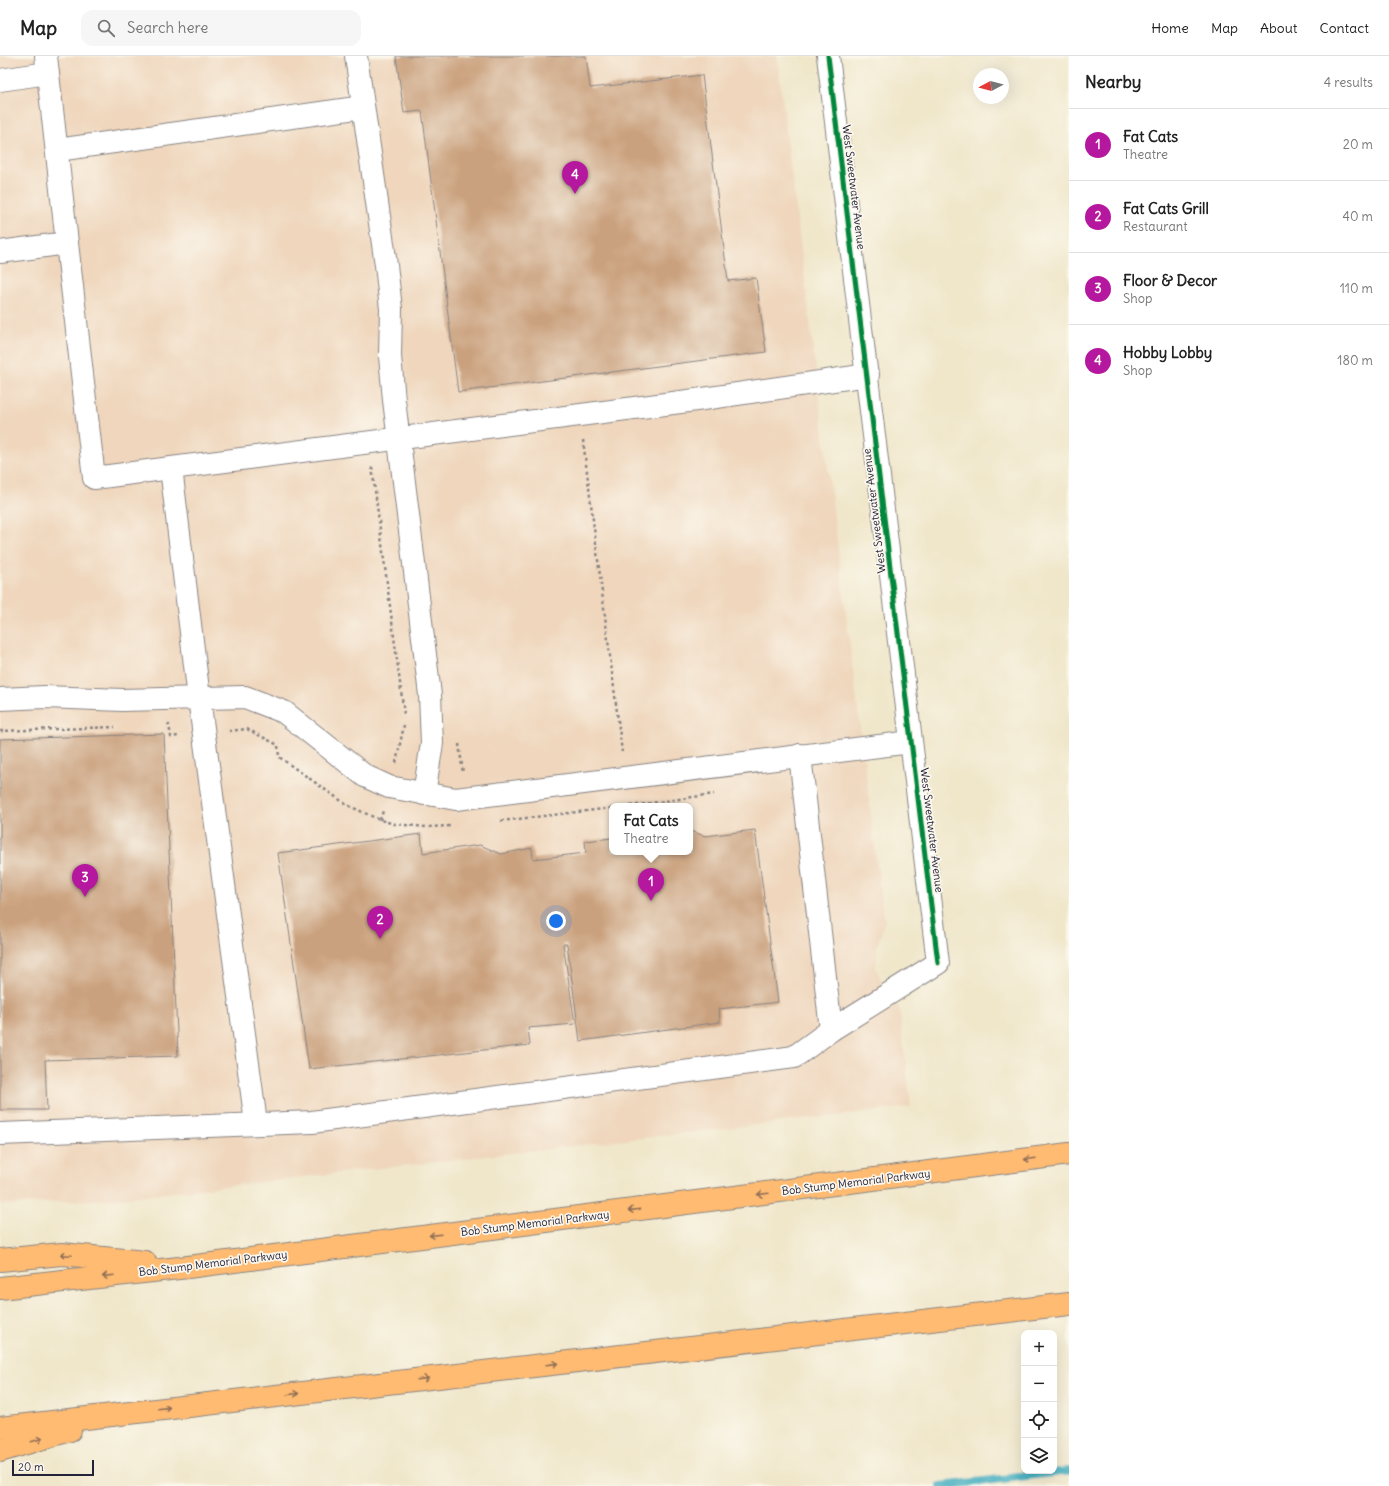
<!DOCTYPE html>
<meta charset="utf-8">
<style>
:root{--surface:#fff;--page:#f6f6f6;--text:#222;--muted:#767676;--line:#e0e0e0;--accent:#b5179e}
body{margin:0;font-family:Delius,sans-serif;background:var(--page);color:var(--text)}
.controls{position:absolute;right:12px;bottom:12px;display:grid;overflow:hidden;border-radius:8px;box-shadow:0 4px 16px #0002}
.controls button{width:36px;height:36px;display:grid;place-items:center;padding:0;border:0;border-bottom:1px solid var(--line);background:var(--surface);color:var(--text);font:20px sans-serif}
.compass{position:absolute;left:973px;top:12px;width:36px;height:36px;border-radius:50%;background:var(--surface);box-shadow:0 4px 16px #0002;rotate:263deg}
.scale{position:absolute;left:12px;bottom:10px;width:82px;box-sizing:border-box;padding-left:4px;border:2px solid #22223b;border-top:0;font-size:11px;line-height:14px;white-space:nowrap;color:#22223b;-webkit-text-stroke:3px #fbf7ec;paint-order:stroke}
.you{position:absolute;left:556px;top:865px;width:14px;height:14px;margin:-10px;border:3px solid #fff;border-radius:50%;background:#1a73e8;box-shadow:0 0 0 6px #1a73e833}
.badge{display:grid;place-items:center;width:26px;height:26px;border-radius:50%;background:var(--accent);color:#fff;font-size:13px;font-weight:700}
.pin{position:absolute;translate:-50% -33px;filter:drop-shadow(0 1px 2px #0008)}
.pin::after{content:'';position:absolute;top:21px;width:14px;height:12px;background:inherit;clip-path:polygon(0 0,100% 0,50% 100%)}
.popup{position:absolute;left:609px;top:747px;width:84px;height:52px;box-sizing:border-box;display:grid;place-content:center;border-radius:8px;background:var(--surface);filter:drop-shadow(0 1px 3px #0005);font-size:13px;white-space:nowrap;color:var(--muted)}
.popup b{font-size:15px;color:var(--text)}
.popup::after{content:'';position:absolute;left:50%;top:100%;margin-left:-8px;border:8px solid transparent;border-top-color:var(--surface)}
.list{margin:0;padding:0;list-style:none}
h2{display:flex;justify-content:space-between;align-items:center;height:52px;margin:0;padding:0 16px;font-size:17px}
h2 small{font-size:13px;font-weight:400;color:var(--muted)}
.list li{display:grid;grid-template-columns:26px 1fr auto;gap:12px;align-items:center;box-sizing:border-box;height:72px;padding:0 16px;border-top:1px solid var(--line)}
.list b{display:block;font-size:15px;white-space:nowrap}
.list p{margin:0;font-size:13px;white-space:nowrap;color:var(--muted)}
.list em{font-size:13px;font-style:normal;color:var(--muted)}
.icon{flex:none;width:22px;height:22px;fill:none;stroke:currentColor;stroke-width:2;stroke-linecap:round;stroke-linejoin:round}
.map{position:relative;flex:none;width:1069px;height:1430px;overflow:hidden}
header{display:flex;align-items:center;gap:24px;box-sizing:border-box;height:56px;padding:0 20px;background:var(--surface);border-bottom:1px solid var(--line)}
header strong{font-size:19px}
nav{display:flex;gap:22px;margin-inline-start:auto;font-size:14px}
.search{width:280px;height:36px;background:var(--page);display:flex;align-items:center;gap:10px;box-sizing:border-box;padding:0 14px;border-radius:12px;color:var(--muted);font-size:15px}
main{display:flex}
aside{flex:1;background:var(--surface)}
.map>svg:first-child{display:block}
</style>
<header>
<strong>Map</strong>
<div class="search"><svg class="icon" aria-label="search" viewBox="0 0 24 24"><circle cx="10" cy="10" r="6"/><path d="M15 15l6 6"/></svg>Search here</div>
<nav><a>Home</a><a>Map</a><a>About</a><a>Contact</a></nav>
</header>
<main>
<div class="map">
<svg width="1069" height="1430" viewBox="0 0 1069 1430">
<rect width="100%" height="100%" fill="#fbf7ec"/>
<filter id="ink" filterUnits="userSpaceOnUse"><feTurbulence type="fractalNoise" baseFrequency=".025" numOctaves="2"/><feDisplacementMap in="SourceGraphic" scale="8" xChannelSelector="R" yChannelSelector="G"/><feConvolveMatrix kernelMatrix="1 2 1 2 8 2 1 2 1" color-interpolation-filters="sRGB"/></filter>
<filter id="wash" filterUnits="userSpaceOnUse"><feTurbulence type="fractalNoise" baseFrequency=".012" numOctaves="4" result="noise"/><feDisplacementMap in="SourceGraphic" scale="16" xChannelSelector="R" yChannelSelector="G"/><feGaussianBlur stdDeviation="0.9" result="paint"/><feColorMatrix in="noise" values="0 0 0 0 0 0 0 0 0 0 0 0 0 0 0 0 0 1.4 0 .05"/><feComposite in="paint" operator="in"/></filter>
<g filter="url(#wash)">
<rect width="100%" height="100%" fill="#f0e7cb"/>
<path fill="#efd6bc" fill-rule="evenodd" d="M0 0H777L882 849 885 865 877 891 876 912 884 933 899 952 911 1051 113 1143 0 1149ZM612 750H690V796H612Z"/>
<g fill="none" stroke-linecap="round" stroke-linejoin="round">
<path stroke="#40adbf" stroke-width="8" d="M941 1430 1069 1415"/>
</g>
<g id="blocks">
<g fill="#caa17e">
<path d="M396 0H586L590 32 702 19 728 225 756 222 766 296 458 336 422 55 404 57Z"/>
<path d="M164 678 178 1000 45 1004 47 1054H0V683Z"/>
<path d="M755 774 778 946 719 953 720 966 580 985 567 888H563L575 968 528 972 530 989 309 1013 278 797 421 778 423 797 480 789 501 798 532 792 533 803 586 797 585 785 612 782V796H690V775L705 780Z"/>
</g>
</g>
</g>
<g filter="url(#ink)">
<use href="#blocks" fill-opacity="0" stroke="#898483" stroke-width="1"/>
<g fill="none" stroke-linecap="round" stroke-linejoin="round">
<defs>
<g id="minor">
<path d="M46 0 67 187"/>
<path d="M356 0 386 209 391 253 390 300 394 344 430 639 432 687 424 738"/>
<path d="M0 24 48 17"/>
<path d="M57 94 363 51"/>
<path d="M0 196 67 187 94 422 696 344 868 319"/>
<path d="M171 412 199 642 256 1067"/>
<path d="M0 643 45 641 122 644 245 641 284 656 365 720 389 731 456 743 911 686"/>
<path d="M800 699 831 974"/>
<path d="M0 1078 312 1066 794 1001 831 974 938 907 828 0"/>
</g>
<g id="highway">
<path d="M0 1204 62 1198 145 1206"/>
<path d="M0 1232 188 1211 1069 1098"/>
<path d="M0 1372 1069 1248"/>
<path d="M0 1395 70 1374"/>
</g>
</defs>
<use href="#minor" stroke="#898483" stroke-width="24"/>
<use href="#highway" stroke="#898483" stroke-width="24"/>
<g stroke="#898483" stroke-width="2.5" stroke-dasharray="3 3" stroke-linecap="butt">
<path d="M583 384 622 696"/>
<path d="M372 411 404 658"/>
<path d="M167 669H169L171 681 178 680"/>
<path d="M0 675 115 671"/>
<path d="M229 675 247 673 278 689 279 701 347 749 380 764 395 768 426 771 452 770"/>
<path d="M459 688 463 717"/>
<path d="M396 707 404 669"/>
<path d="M630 750 714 738"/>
<path d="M380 764 383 755"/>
<path d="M501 765 612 752"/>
</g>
<use href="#minor" stroke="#fff" stroke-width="22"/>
<use href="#highway" stroke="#ffbb71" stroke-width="22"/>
<defs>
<path id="cycleway" d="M828 0 938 907"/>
</defs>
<use href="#cycleway" stroke="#fbf7ec" stroke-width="8"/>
<use href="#cycleway" stroke="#00873e" stroke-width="5"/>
</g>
<defs><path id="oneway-shaft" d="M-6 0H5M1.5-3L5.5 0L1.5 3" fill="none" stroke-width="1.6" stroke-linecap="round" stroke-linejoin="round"/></defs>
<g stroke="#906e56">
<use href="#oneway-shaft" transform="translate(1030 1103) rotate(173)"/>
<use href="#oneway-shaft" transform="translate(763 1138) rotate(173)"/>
<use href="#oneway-shaft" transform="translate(634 1154) rotate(173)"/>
<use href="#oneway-shaft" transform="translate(435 1179) rotate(173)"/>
<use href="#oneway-shaft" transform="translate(66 1199) rotate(-177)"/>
<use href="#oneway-shaft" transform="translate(108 1220) rotate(173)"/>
<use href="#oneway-shaft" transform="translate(552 1308) rotate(-7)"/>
<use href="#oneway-shaft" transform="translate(423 1323) rotate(-7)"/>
<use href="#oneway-shaft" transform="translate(293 1338) rotate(-7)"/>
<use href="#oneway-shaft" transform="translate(164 1352) rotate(-7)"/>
<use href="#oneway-shaft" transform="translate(37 1384) rotate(-17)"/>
</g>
</g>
<g text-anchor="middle" stroke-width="3.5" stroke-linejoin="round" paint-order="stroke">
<g font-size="11" fill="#22223b" stroke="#fbf7ec">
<text transform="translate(854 131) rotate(83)" y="4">West Sweetwater Avenue</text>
<text transform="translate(874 455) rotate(-97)" y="4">West Sweetwater Avenue</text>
<text transform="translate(932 774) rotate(83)" y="4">West Sweetwater Avenue</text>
<text transform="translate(856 1126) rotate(-7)" y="4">Bob Stump Memorial Parkway</text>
<text transform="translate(535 1167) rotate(-7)" y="4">Bob Stump Memorial Parkway</text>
<text transform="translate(213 1207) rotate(-7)" y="4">Bob Stump Memorial Parkway</text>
</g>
</g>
</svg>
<div class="controls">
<button>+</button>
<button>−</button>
<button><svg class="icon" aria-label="locate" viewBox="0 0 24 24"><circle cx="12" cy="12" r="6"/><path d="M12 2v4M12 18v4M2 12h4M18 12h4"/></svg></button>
<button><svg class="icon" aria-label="layers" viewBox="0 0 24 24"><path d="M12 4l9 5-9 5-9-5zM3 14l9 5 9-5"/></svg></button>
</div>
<svg class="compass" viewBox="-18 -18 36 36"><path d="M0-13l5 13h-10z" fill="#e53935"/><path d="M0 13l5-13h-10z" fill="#767676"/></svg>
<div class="scale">20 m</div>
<div class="you"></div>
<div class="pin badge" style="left:651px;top:845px">1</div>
<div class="popup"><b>Fat Cats</b>Theatre</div>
<div class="pin badge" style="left:380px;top:883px">2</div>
<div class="pin badge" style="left:85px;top:841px">3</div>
<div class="pin badge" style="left:575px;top:138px">4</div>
</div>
<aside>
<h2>Nearby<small>4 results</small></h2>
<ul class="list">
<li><span class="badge">1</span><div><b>Fat Cats</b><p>Theatre</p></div><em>20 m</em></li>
<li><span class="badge">2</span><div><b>Fat Cats Grill</b><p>Restaurant</p></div><em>40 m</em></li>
<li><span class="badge">3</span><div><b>Floor &amp; Decor</b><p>Shop</p></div><em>110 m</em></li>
<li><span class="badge">4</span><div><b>Hobby Lobby</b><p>Shop</p></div><em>180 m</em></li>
</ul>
</aside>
</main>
